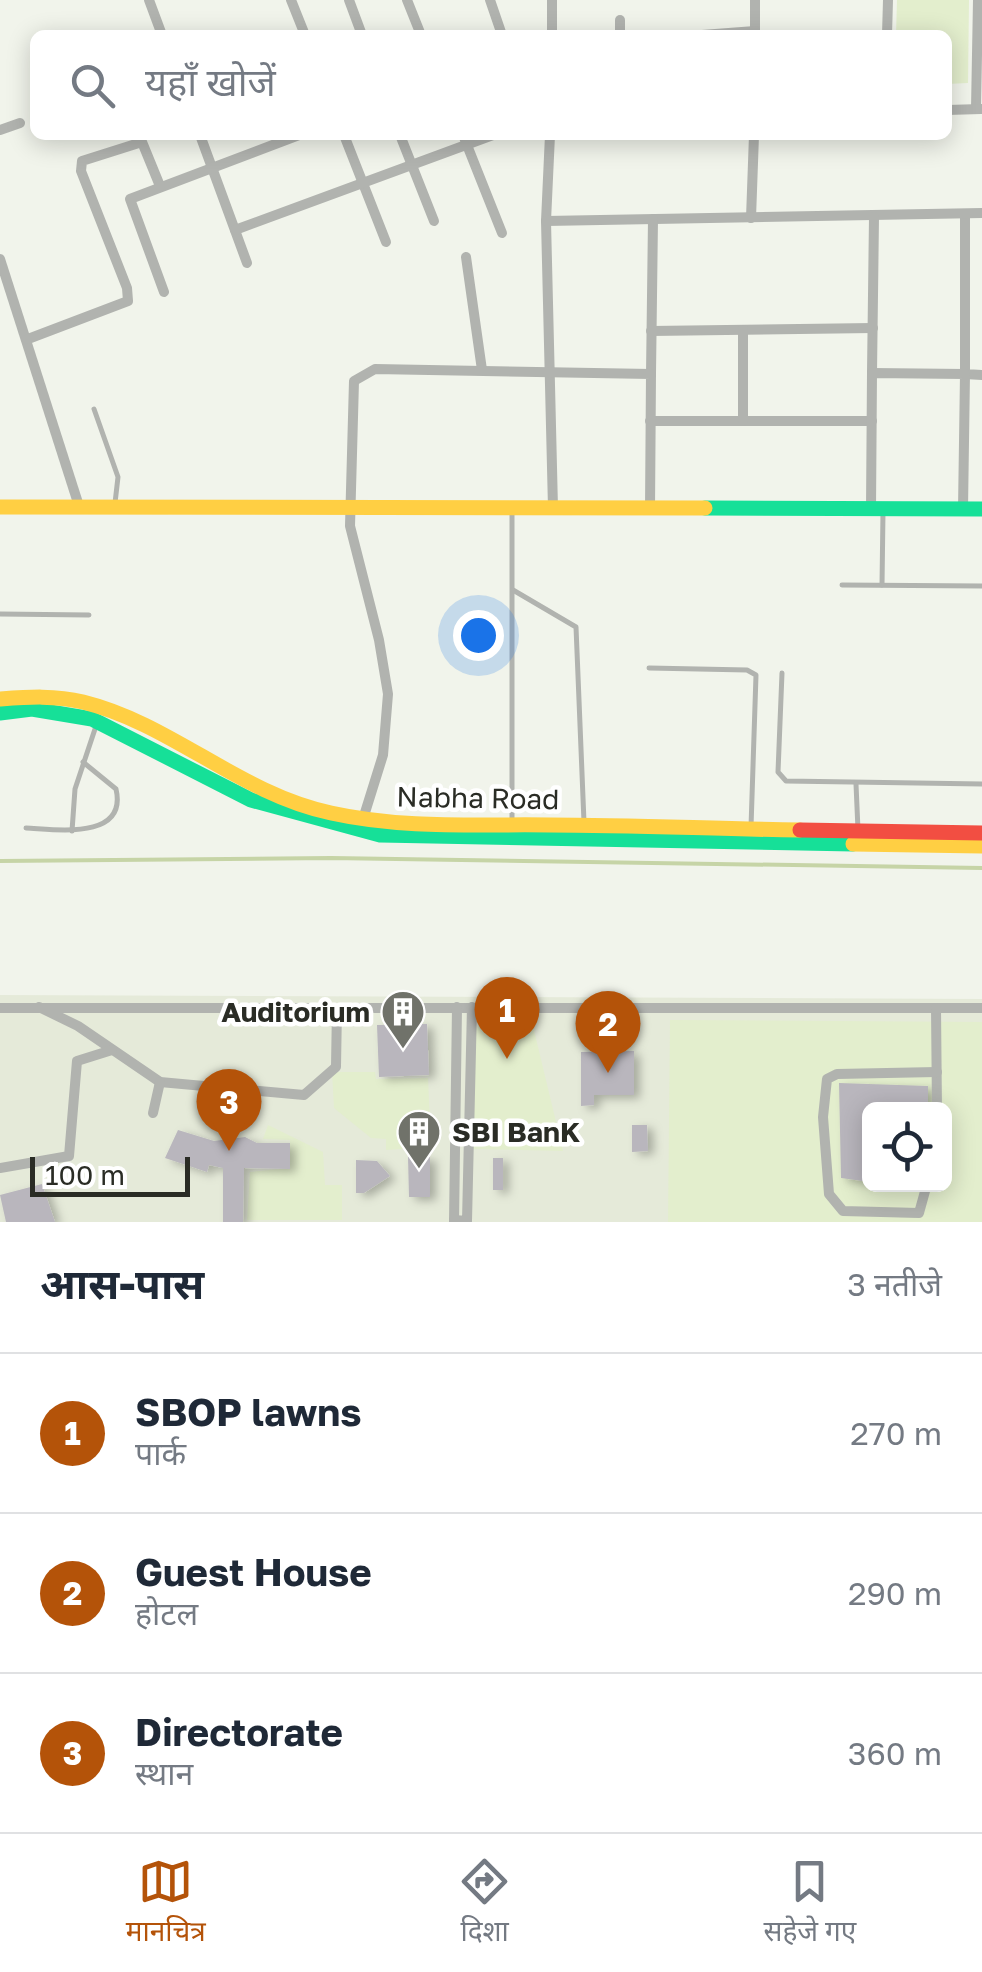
<!DOCTYPE html>
<html lang="hi">
<meta charset="utf-8">
<style>
:root{--surface:#fff;--page:#f2f2f3;--text:#1f2937;--muted:#747a83;--line:#e0e1e3;--accent:#b45309}
body{margin:0;font-family:"Golos Text","Noto Sans Devanagari",sans-serif;background:var(--page);color:var(--text)}
.controls{position:absolute;right:30px;bottom:30px;display:grid;overflow:hidden;border-radius:15px;box-shadow:0 5px 25px #0003}
.controls button{width:90px;height:90px;display:grid;place-items:center;padding:0;border:0;border-bottom:2px solid var(--line);background:var(--surface);color:var(--text);font:50px sans-serif}
.scale{position:absolute;left:30px;bottom:25px;width:160px;box-sizing:border-box;padding-left:10px;border:5px solid #2a2c25;border-top:0;font-size:28px;line-height:35px;white-space:nowrap;color:#2a2c25;-webkit-text-stroke:8px #fff;paint-order:stroke}
.you{position:absolute;left:478px;top:635px;width:35px;height:35px;margin:-25px;border:8px solid #fff;border-radius:50%;background:#1a73e8;box-shadow:0 0 0 15px #1a73e833}
.badge{display:grid;place-items:center;width:65px;height:65px;border-radius:50%;background:var(--accent);color:#fff;font-size:32px;font-weight:700}
.pin{position:absolute;translate:-50% -82px;filter:drop-shadow(0 2px 5px #0008)}
.pin::after{content:'';position:absolute;top:52px;width:35px;height:30px;background:inherit;clip-path:polygon(0 0,100% 0,50% 100%)}
.list{margin:0;padding:0;list-style:none}
h2{display:flex;justify-content:space-between;align-items:center;height:130px;margin:0;padding:0 40px;font-size:42px}
h2 small{font-size:32px;font-weight:400;color:var(--muted)}
.list li{display:grid;grid-template-columns:65px 1fr auto;gap:30px;align-items:center;box-sizing:border-box;height:160px;padding:0 40px;border-top:2px solid var(--line)}
.list b{display:block;font-size:38px;white-space:nowrap}
.list p{margin:0;font-size:32px;white-space:nowrap;color:var(--muted)}
.list em{font-size:32px;font-style:normal;color:var(--muted)}
.icon{flex:none;width:55px;height:55px;fill:none;stroke:currentColor;stroke-width:2;stroke-linecap:round;stroke-linejoin:round}
.map{position:relative;flex:none;width:982px;height:1222px;overflow:hidden}
.search{position:absolute;background:var(--surface);box-shadow:0 5px 25px #0003;left:30px;right:30px;top:30px;height:110px;display:flex;align-items:center;gap:25px;box-sizing:border-box;padding:0 35px;border-radius:15px;color:var(--muted);font-size:38px}
.sheet{height:610px;background:var(--surface)}
nav{display:flex;justify-content:space-around;align-items:center;box-sizing:border-box;height:140px;border-top:2px solid var(--line);background:var(--surface);font-size:28px;color:var(--muted)}
nav a{display:grid;justify-items:center;gap:5px}
nav .on{color:var(--accent)}
.map>svg:first-child{display:block}
</style>
<div class="map">
<svg width="982" height="1222" viewBox="0 0 982 1222">
<defs>
<filter id="shadow"><feDropShadow dx="6" dy="3.5" stdDeviation="5" flood-color="#0004"/></filter>
</defs>
<rect width="100%" height="100%" fill="#f1f4eb"/>
<path fill="#e5ead9" fill-rule="evenodd" d="M0 995 982 999V1222H0ZM870 1110H944V1184H870Z"/>
<g fill="#e3eecd" fill-rule="evenodd">
<path d="M897 0H969L968 83 947 84V35H896Z"/>
<path d="M670 1020 982 1022V1222H668ZM870 1110H944V1184H870Z"/>
<path d="M532 1022 563 1151 472 1149 474 1027Z"/>
<path d="M332 1072H375L376 1079 428 1078 431 1147 386 1150V1139L371 1138 334 1108Z"/>
<path d="M268 1125 323 1152 325 1185H342V1220H247L250 1172 290 1168V1140L263 1139Z"/>
</g>
<g fill="none" stroke-linecap="round" stroke-linejoin="round">
<path stroke="#c6d4a6" stroke-width="4" d="M0 861 331 858 982 868"/>
</g>
<g fill="#b9b6bd" filter="url(#shadow)">
<path d="M427 1024 429 1075 379 1077 377 1025Z"/>
<path d="M634 1051V1095H594V1105L581 1106V1052Z"/>
<path d="M839 1083 928 1086V1110H870V1182L841 1178Z"/>
<path d="M632 1125H647L648 1151 632 1152Z"/>
<path d="M178 1130 214 1141 245 1137 257 1143H290V1169L244 1168 243 1222H223V1168L209 1165 207 1172 165 1158Z"/>
<path d="M408 1157H430V1197H409Z"/>
<rect x="493" y="1158" width="10" height="32"/>
<path d="M356 1160 377 1161 390 1176 364 1193H356Z"/>
<path d="M42 1184 55 1222H6L0 1195Z"/>
</g>
<g fill="none" stroke-linecap="round" stroke-linejoin="round">
<g stroke="#b1b3af" stroke-width="5">
<path d="M94 409 118 477 115 503"/>
<path d="M512 512V821"/>
<path d="M842 585 982 586"/>
<path d="M882 585 883 512"/>
<path d="M513 590 576 627 584 822"/>
<path d="M0 614 89 615"/>
<path d="M649 668 747 670 756 675 751 827"/>
<path d="M782 673 778 772 786 781 982 784"/>
<path d="M856 784 858 830"/>
<path d="M26 828C54 829 128 841 116 789L83 762"/>
<path d="M72 831 75 789 97 723"/>
</g>
<g stroke="#b1b3af" stroke-width="10">
<path d="M149 0 162 35"/>
<path d="M291 0 305 35"/>
<path d="M349 0 362 35"/>
<path d="M407 0 421 35"/>
<path d="M490 0 502 35"/>
<path d="M755 34V0"/>
<path d="M552 35V0"/>
<path d="M620 35V20"/>
<path d="M702 35 755 31"/>
<path d="M887 35 888 0"/>
<path d="M976 109 978 0"/>
<path d="M947 110 981 109"/>
<path d="M0 130 20 123"/>
<path d="M200 135 247 263"/>
<path d="M344 135 386 242"/>
<path d="M400 135 434 221"/>
<path d="M463 135 502 233"/>
<path d="M550 135 546 221 553 508"/>
<path d="M965 214V374L982 375"/>
<path d="M751 218 754 135"/>
<path d="M546 221 982 213"/>
<path d="M235 230 493 135"/>
<path d="M466 257 482 370"/>
<path d="M0 259 79 506"/>
<path d="M164 292 130 199 299 135"/>
<path d="M651 331 873 328"/>
<path d="M28 339 128 301 127 288 81 171 82 161 142 142 160 186"/>
<path d="M872 373 874 217"/>
<path d="M651 374 653 219"/>
<path d="M650 421H872"/>
<path d="M743 421V330"/>
<path d="M871 509 872 373 965 374 963 509"/>
<path d="M363 819 383 755 388 694 379 640 350 526 354 381 375 369 651 374 650 509"/>
<path d="M39 1007 78 1026 160 1082 304 1095 336 1067 337 1008"/>
<path d="M0 1008H982"/>
<path d="M936 1008 937 1110"/>
<path d="M153 1113 160 1082"/>
<path d="M0 1168 69 1156 77 1061 112 1050"/>
<path d="M927 1184 919 1213 843 1211 829 1194 823 1117 827 1079 837 1074 937 1072"/>
<path d="M454 1220 467 1221 472 1007"/>
<path d="M454 1222 457 1007"/>
</g>
<g stroke="#16e098" stroke-width="15">
<path d="M705 508 982 509"/>
<path d="M0 713 32 709 92 719 251 800 380 835 853 844"/>
</g>
<g stroke="#ffcf43" stroke-width="15">
<path d="M0 507 705 508"/>
<path d="M0 699C28 697 55 695 83 702 172 724 240 794 331 813 403 829 477 824 550 825 633 825 717 829 800 830"/>
<path d="M853 844 982 846"/>
</g>
<path stroke="#f24e42" stroke-width="15" d="M800 830 982 833"/>
</g>
<defs>
<symbol id="building-pin" viewBox="-11 -11 22 30"><path d="M0 17L-7.5 6A9.5 9.5 0 1 1 7.5 6Z" fill="#70726a" stroke="#fff"/><path d="M-4-6H4V6H1V3H-1V6H-4ZM-2.5-4.3h1.7v1.8h-1.7ZM.8-4.3h1.7v1.8H.8ZM-2.5-1h1.7V.8h-1.7ZM.8-1h1.7V.8H.8Z" fill="#fff"/></symbol>
</defs>
<g fill-rule="evenodd">
<use href="#building-pin" x="378" y="987" width="50" height="68"/>
<use href="#building-pin" x="394" y="1107" width="50" height="68"/>
</g>
<g text-anchor="middle" stroke-width="9" stroke-linejoin="round" paint-order="stroke">
<g font-size="28" fill="#2a2c25" stroke="#fff">
<text transform="translate(478 798) rotate(1)" y="10">Nabha Road</text>
</g>
<g font-size="28" font-weight="bold" fill="#2a2c25" stroke="#fff" text-anchor="end">
<text x="370" y="1022">Auditorium</text>
<text x="452" y="1142" text-anchor="start">SBI BanK</text>
</g>
</g>
</svg>
<div class="controls">
<button><svg class="icon" aria-label="locate" viewBox="0 0 24 24"><circle cx="12" cy="12" r="6"/><path d="M12 2v4M12 18v4M2 12h4M18 12h4"/></svg></button>
</div>
<div class="scale">100 m</div>
<div class="you"></div>
<div class="pin badge" style="left:507px;top:1059px">1</div>
<div class="pin badge" style="left:608px;top:1073px">2</div>
<div class="pin badge" style="left:229px;top:1151px">3</div>
<div class="search"><svg class="icon" aria-label="search" viewBox="0 0 24 24"><circle cx="10" cy="10" r="6"/><path d="M15 15l6 6"/></svg>यहाँ खोजें</div>
</div>
<section class="sheet">
<h2>आस-पास<small>3 नतीजे</small></h2>
<ul class="list">
<li><span class="badge">1</span><div><b>SBOP lawns</b><p>पार्क</p></div><em>270 m</em></li>
<li><span class="badge">2</span><div><b>Guest House</b><p>होटल</p></div><em>290 m</em></li>
<li><span class="badge">3</span><div><b>Directorate</b><p>स्थान</p></div><em>360 m</em></li>
</ul>
</section>
<nav>
<a class="on"><svg class="icon" aria-label="map" viewBox="0 0 24 24"><path d="M3 6l6-2 6 2 6-2v14l-6 2-6-2-6 2zM9 4v14M15 6v14"/></svg>मानचित्र</a>
<a><svg class="icon" aria-label="directions" viewBox="0 0 24 24"><path d="M12 3l9 9-9 9-9-9zM9 14v-3h6M13 9l2 2-2 2"/></svg>दिशा</a>
<a><svg class="icon" aria-label="saved" viewBox="0 0 24 24"><path d="M7 4h10v16l-5-4-5 4z"/></svg>सहेजे गए</a>
</nav>
